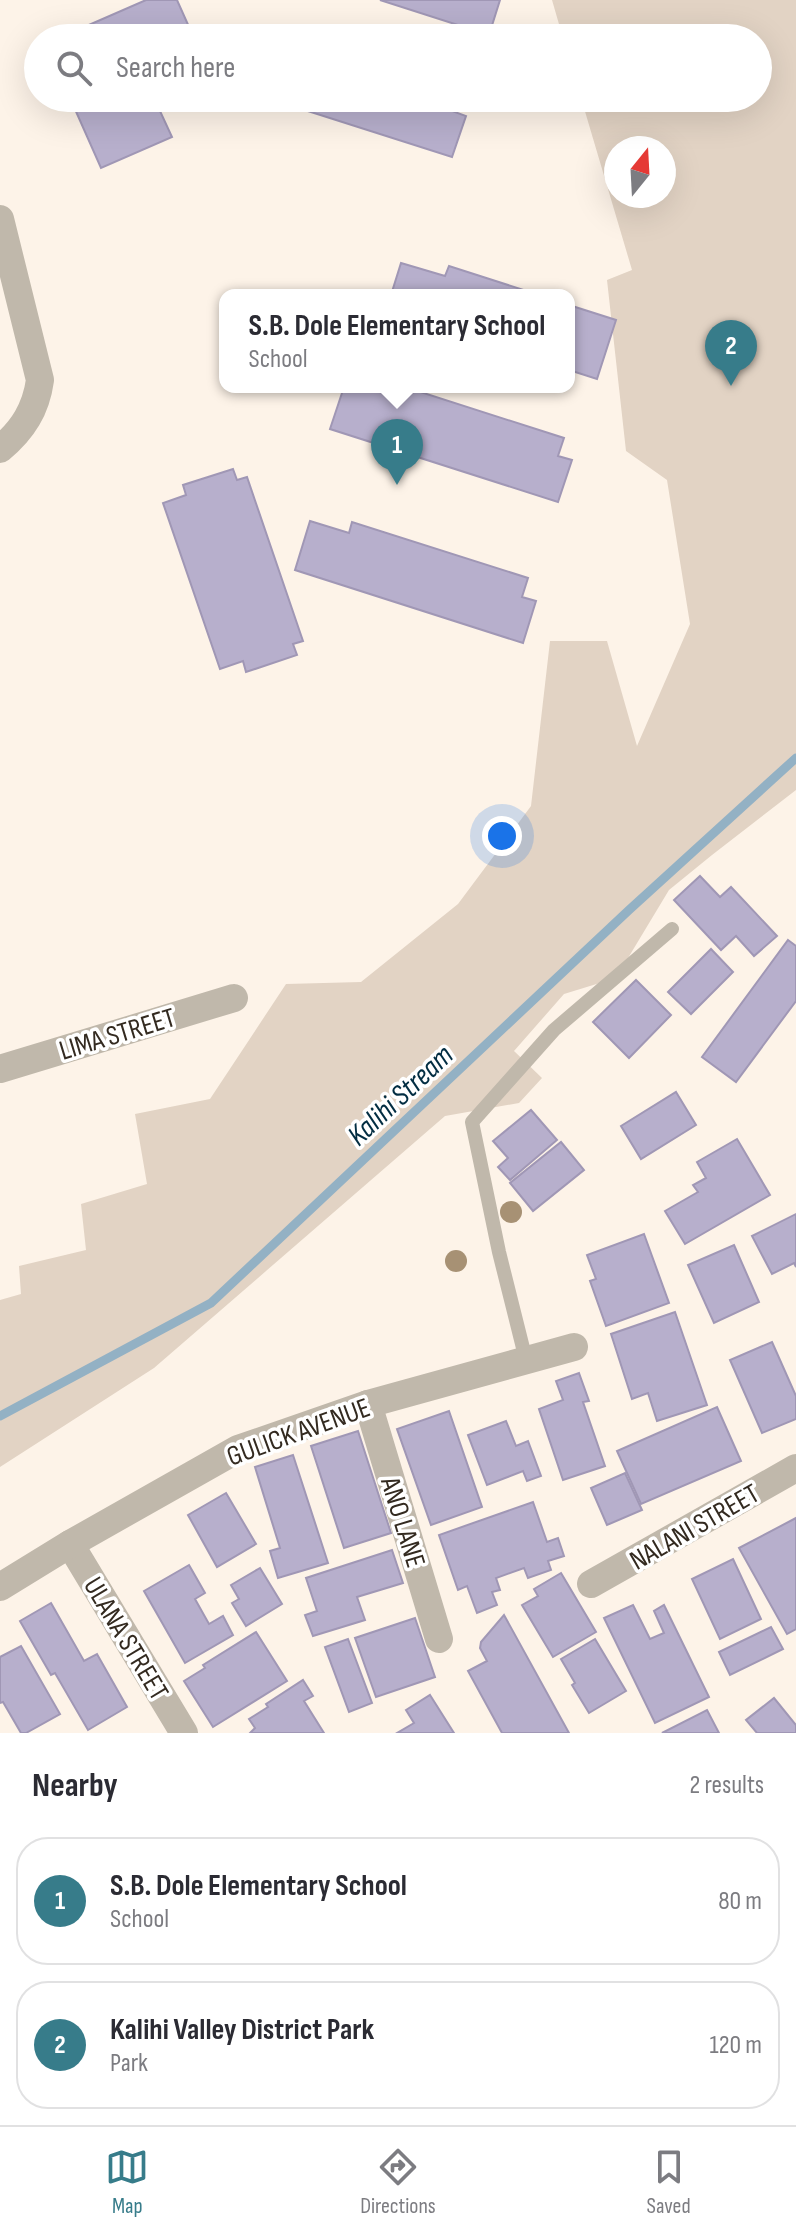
<!DOCTYPE html>
<style>
:root{--surface:#fff;--page:#f7f7f7;--text:#2b2b33;--muted:#7c7c81;--line:#e1e1e2;--accent:#377c8a}
body{margin:0;font-family:"Sofia Sans Condensed",sans-serif;background:var(--page);color:var(--text)}
.compass{position:absolute;left:604px;top:136px;width:72px;height:72px;border-radius:50%;background:var(--surface);box-shadow:0 8px 32px #0002;rotate:18deg}
.you{position:absolute;left:502px;top:836px;width:28px;height:28px;margin:-20px;border:6px solid #fff;border-radius:50%;background:#1a73e8;box-shadow:0 0 0 12px #1a73e833}
.badge{display:grid;place-items:center;width:52px;height:52px;border-radius:50%;background:var(--accent);color:#fff;font-size:26px;font-weight:700}
.pin{position:absolute;translate:-50% -66px;filter:drop-shadow(0 2px 4px #0008)}
.pin::after{content:'';position:absolute;top:42px;width:28px;height:24px;background:inherit;clip-path:polygon(0 0,100% 0,50% 100%)}
.popup{position:absolute;left:219px;top:289px;width:356px;height:104px;box-sizing:border-box;display:grid;place-content:center;border-radius:16px;background:var(--surface);filter:drop-shadow(0 2px 6px #0005);font-size:26px;white-space:nowrap;color:var(--muted)}
.popup b{font-size:30px;color:var(--text)}
.popup::after{content:'';position:absolute;left:50%;top:100%;margin-left:-16px;border:16px solid transparent;border-top-color:var(--surface)}
.list{margin:0;padding:0;list-style:none}
h2{display:flex;justify-content:space-between;align-items:center;height:104px;margin:0;padding:0 32px;font-size:34px}
h2 small{font-size:26px;font-weight:400;color:var(--muted)}
.list li{display:grid;grid-template-columns:52px 1fr auto;gap:24px;align-items:center;box-sizing:border-box;height:128px;margin:0 16px 16px;padding:0 16px;border:2px solid var(--line);border-radius:32px}
.list b{display:block;font-size:30px;white-space:nowrap}
.list p{margin:0;font-size:26px;white-space:nowrap;color:var(--muted)}
.list em{font-size:26px;font-style:normal;color:var(--muted)}
.icon{flex:none;width:44px;height:44px;fill:none;stroke:currentColor;stroke-width:2;stroke-linecap:round;stroke-linejoin:round}
.map{position:relative;flex:none;width:796px;height:1733px;overflow:hidden}
.search{position:absolute;background:var(--surface);box-shadow:0 8px 32px #0002;left:24px;right:24px;top:24px;height:88px;display:flex;align-items:center;gap:20px;box-sizing:border-box;padding:0 28px;border-radius:44px;color:var(--muted);font-size:30px}
.sheet{height:392px;background:var(--surface)}
nav{display:flex;justify-content:space-around;align-items:center;box-sizing:border-box;height:112px;border-top:2px solid var(--line);background:var(--surface);font-size:22px;color:var(--muted)}
nav a{display:grid;justify-items:center;gap:4px}
nav .on{color:var(--accent)}
.map>svg:first-child{display:block}
</style>
<div class="map">
<svg width="796" height="1733" viewBox="0 0 796 1733">
<rect width="100%" height="100%" fill="#fdf3e8"/>
<path fill="#e2d3c4" fill-rule="evenodd" d="M552 0H796V790L712 855 669 890 616 978 564 994 514 1051 542 1078 519 1103 445 1116 154 1368 0 1467V1300L21 1294 19 1266 86 1250 81 1204 147 1184 135 1114 210 1099 286 984 361 982 458 904 531 806 550 641H607L637 746 690 624 667 480 626 451 607 280 632 270 581 98H758V38H563ZM616 148H664V196H616Z"/>
<g fill="none" stroke-linecap="round" stroke-linejoin="round">
<path stroke="#93b1c4" stroke-width="9" d="M0 1416 211 1303 629 910 796 758"/>
</g>
<g fill="#b7afcc" stroke="#a097b5" stroke-width="2">
<path d="M146 0H177L194 38H59Z"/>
<path d="M380 0H500L489 35Z"/>
<path d="M70 98H154L172 137 101 168Z"/>
<path d="M267 98H456L452 111 466 116 452 157Z"/>
<path d="M401 263 445 276 449 266 539 295H391Z"/>
<path d="M569 305 616 320 597 379 569 370Z"/>
<path d="M344 387H367L384 392 386 387H405L564 438 558 456 572 460 558 502 330 429Z"/>
<path d="M233 469 237 480 247 477 303 641 293 644 297 655 246 672 243 661 220 669 163 503 186 495 183 485Z"/>
<path d="M310 521 349 533 352 522 528 578 522 597 536 601 523 643 295 570Z"/>
<path d="M700 876 720 897 731 887 777 936 754 956 736 936 721 950 674 900Z"/>
<path d="M788 940 796 946V1001L736 1082 702 1057Z"/>
<path d="M711 949 733 972 691 1014 668 992Z"/>
<path d="M636 980 671 1015 629 1058 593 1022Z"/>
<path d="M676 1092 696 1125 641 1159 621 1126Z"/>
<path d="M531 1110 557 1140 510 1180 498 1167 508 1158 493 1141Z"/>
<path d="M737 1139 770 1195 685 1244 665 1211 698 1192 693 1185 706 1178 697 1162Z"/>
<path d="M561 1142 584 1170 533 1211 510 1183Z"/>
<path d="M796 1214V1267L794 1263 772 1274 752 1236Z"/>
<path d="M644 1234 669 1303 606 1326 590 1281 596 1279 587 1255Z"/>
<path d="M734 1245 759 1302 714 1323 688 1265Z"/>
<path d="M675 1312 707 1405 657 1421 648 1393 632 1399 611 1334Z"/>
<path d="M772 1342 796 1396V1419L762 1433 730 1360Z"/>
<path d="M579 1373 589 1401 583 1402 605 1466 563 1480 539 1409 563 1400 556 1381Z"/>
<path d="M717 1407 741 1461 641 1504 617 1451Z"/>
<path d="M449 1411 482 1507 431 1525 397 1429Z"/>
<path d="M506 1421 516 1446 528 1441 541 1476 527 1481 523 1471 487 1485 468 1435Z"/>
<path d="M358 1431 391 1533 344 1548 311 1446Z"/>
<path d="M293 1455 328 1563 278 1578 270 1551 280 1548 255 1467Z"/>
<path d="M625 1473 642 1510 607 1525 591 1488Z"/>
<path d="M226 1493 256 1544 217 1567 188 1515Z"/>
<path d="M533 1502 547 1542 558 1538 564 1556 548 1561 551 1570 528 1578 524 1568 496 1578 500 1590 492 1592 497 1605 477 1613 467 1586 458 1590 439 1535Z"/>
<path d="M796 1518V1629L787 1634 739 1548Z"/>
<path d="M392 1550 403 1583 357 1597 365 1620 313 1636 305 1615 317 1611 306 1578Z"/>
<path d="M733 1559 761 1619 720 1639 692 1579Z"/>
<path d="M189 1565 205 1593 195 1599 209 1624 223 1616 233 1635 185 1663 144 1591Z"/>
<path d="M260 1568 282 1604 246 1626 232 1603 239 1599 231 1585Z"/>
<path d="M561 1573 596 1632 553 1657 522 1605 538 1596 534 1589Z"/>
<path d="M51 1603 84 1661 97 1654 127 1707 88 1730 55 1673 51 1675 20 1621Z"/>
<path d="M633 1605 650 1639 664 1633 654 1611 664 1605 709 1697 655 1723 604 1618Z"/>
<path d="M504 1615 569 1733H502L468 1671 487 1661 480 1648 481 1642Z"/>
<path d="M415 1618 435 1677 376 1697 355 1638Z"/>
<path d="M771 1627 783 1649 730 1675 719 1652Z"/>
<path d="M256 1632 287 1681 213 1727 184 1681 205 1668 203 1665Z"/>
<path d="M348 1639 372 1703 349 1712 325 1647Z"/>
<path d="M595 1639 626 1691 589 1713 572 1685 575 1683 561 1659Z"/>
<path d="M21 1646 60 1714 26 1733H21L3 1702 0 1703V1657Z"/>
<path d="M303 1680 313 1696 304 1701 324 1733H250L255 1728 249 1719 268 1707 266 1704Z"/>
<path d="M430 1695 454 1733H397L414 1723 406 1710Z"/>
<path d="M774 1698 796 1725V1733H757L746 1720Z"/>
<path d="M707 1710 719 1733H662Z"/>
</g>
<g fill="none" stroke-linecap="round" stroke-linejoin="round">
<path stroke="#c0b8ab" stroke-width="14" d="M526 1360 499 1252 472 1122 554 1030 672 929"/>
<g stroke="#c0b8ab" stroke-width="28">
<path d="M0 219 40 380C36 409 23 430 0 449"/>
<path d="M0 1069 234 998"/>
<path d="M368 1404 439 1639"/>
<path d="M70 1544 184 1733"/>
<path d="M591 1584 796 1468"/>
<path d="M0 1587 70 1544 238 1449 368 1404 574 1347"/>
</g>
</g>
<g fill="#a79174">
<circle cx="511" cy="1212" r="11"/>
<circle cx="456" cy="1261" r="11"/>
</g>
<g text-anchor="middle" stroke-width="7" stroke-linejoin="round" paint-order="stroke">
<g font-size="28" fill="#332a20" stroke="#fff">
<text transform="translate(117 1033) rotate(-17)" y="10">LIMA STREET</text>
<text transform="translate(298 1431) rotate(-20)" y="10">GULICK AVENUE</text>
<text transform="translate(404 1522) rotate(73)" y="10">ANO LANE</text>
<text transform="translate(694 1526) rotate(-30)" y="10">NALANI STREET</text>
<text transform="translate(127 1638) rotate(59)" y="10">ULANA STREET</text>
</g>
<g font-size="30" font-style="italic" fill="#022d42" stroke="#fff">
<text transform="translate(400 1095) rotate(-43)" y="10">Kalihi Stream</text>
</g>
</g>
</svg>
<svg class="compass" viewBox="-18 -18 36 36"><path d="M0-13l5 13h-10z" fill="#e53935"/><path d="M0 13l5-13h-10z" fill="#7c7c81"/></svg>
<div class="you"></div>
<div class="pin badge" style="left:397px;top:485px">1</div>
<div class="popup"><b>S.B. Dole Elementary School</b>School</div>
<div class="pin badge" style="left:731px;top:386px">2</div>
<div class="search"><svg class="icon" aria-label="search" viewBox="0 0 24 24"><circle cx="10" cy="10" r="6"/><path d="M15 15l6 6"/></svg>Search here</div>
</div>
<section class="sheet">
<h2>Nearby<small>2 results</small></h2>
<ul class="list">
<li><span class="badge">1</span><div><b>S.B. Dole Elementary School</b><p>School</p></div><em>80 m</em></li>
<li><span class="badge">2</span><div><b>Kalihi Valley District Park</b><p>Park</p></div><em>120 m</em></li>
</ul>
</section>
<nav>
<a class="on"><svg class="icon" aria-label="map" viewBox="0 0 24 24"><path d="M3 6l6-2 6 2 6-2v14l-6 2-6-2-6 2zM9 4v14M15 6v14"/></svg>Map</a>
<a><svg class="icon" aria-label="directions" viewBox="0 0 24 24"><path d="M12 3l9 9-9 9-9-9zM9 14v-3h6M13 9l2 2-2 2"/></svg>Directions</a>
<a><svg class="icon" aria-label="saved" viewBox="0 0 24 24"><path d="M7 4h10v16l-5-4-5 4z"/></svg>Saved</a>
</nav>
